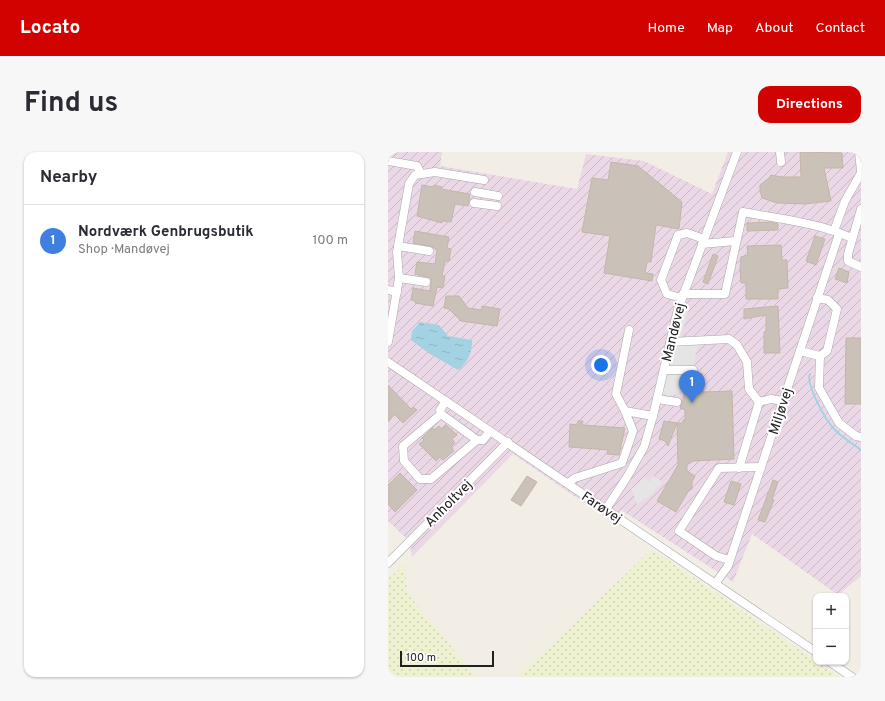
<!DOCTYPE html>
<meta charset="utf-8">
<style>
:root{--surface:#fff;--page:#f7f7f7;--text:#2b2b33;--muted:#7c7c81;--line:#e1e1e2;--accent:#d10300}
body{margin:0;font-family:Overpass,sans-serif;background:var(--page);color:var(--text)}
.controls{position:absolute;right:12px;bottom:12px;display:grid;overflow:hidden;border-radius:8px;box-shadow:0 1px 3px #0004}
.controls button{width:36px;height:36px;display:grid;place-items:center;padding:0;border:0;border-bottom:1px solid var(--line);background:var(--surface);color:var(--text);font:20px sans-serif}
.scale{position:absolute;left:12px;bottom:10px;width:94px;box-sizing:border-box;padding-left:4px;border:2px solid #212121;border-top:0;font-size:11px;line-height:14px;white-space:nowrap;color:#212121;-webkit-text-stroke:3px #fff;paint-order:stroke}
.you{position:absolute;left:213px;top:213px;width:14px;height:14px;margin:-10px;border:3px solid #fff;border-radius:50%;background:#1a73e8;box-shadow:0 0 0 6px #1a73e833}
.badge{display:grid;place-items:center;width:26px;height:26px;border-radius:50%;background:var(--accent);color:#fff;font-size:13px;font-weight:700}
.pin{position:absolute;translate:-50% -33px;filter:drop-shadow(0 1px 2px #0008)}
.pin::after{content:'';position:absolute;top:21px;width:14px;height:12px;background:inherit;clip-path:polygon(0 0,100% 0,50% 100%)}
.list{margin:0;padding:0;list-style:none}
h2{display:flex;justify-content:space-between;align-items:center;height:52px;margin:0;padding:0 16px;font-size:17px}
h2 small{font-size:13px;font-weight:400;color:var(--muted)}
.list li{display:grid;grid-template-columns:26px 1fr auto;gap:12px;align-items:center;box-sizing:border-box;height:72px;padding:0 16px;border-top:1px solid var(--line)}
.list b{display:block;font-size:15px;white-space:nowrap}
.list p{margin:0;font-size:13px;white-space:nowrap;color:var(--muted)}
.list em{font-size:13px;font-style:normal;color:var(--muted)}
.map{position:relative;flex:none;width:473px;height:525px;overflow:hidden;border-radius:12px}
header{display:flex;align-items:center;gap:24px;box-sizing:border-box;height:56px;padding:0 20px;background:var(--accent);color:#fff}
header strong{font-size:19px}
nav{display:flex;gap:22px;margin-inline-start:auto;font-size:14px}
.intro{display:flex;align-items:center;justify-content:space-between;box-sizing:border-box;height:96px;padding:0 24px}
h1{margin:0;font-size:28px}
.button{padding:10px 18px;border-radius:12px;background:var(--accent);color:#fff;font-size:14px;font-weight:700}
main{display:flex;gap:24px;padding:0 24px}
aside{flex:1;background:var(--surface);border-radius:12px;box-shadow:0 1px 3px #0004}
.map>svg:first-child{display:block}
</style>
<header>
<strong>Locato</strong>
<nav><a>Home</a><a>Map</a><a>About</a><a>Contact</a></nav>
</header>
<div class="intro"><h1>Find us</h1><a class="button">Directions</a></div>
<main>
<aside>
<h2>Nearby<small></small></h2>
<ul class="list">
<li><span class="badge" style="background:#3f7fe0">1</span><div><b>Nordværk Genbrugsbutik</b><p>Shop · Mandøvej</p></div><em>100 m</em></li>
</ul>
</aside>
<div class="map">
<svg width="473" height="525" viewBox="0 0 473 525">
<defs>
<pattern id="industrial-furrows" width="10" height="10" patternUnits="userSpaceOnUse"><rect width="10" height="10" fill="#ebd8e7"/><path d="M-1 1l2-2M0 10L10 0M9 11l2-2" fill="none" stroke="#c9b9c6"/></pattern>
<pattern id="farmland-dots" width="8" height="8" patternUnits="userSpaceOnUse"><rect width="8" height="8" fill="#eff2d1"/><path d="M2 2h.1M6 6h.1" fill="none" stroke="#cdcfb3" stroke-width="1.8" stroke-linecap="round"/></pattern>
<pattern id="water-ripples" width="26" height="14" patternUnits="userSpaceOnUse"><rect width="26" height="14" fill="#a3d3e3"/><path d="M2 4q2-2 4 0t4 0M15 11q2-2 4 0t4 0" fill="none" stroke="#8cb5c2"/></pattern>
</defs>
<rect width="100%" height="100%" fill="#f2eee6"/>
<path fill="url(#industrial-furrows)" d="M0 0H54L52 14 189 37 198 2 256 9 324 42 340 0H473V424L450 443 364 382 345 430 233 358 224 370 125 302 24 405 21 389 0 369Z"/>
<g fill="url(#farmland-dots)">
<path d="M262 399 271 402 451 525H129Z"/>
<path d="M17 412 19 441 88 525H0V427Z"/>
</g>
<g fill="#e5e5e5">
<path d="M294 155 301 157 292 187 286 185Z"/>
<path d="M284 192H310L305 215 300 221V240H292L285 244 273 242Z"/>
<path d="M265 324 275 330 264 342 249 352 243 337 257 326 261 329Z"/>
</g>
<path fill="url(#water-ripples)" d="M32 170 51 173 60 184 84 188C85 198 79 213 70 218L42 202 23 188 24 179Z"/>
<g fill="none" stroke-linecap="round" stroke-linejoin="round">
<path stroke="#a3d3e3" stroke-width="2" d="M422 222C417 231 438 269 446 277 453 285 464 291 473 298"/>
</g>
<g fill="#cac1b9" stroke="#c5b5a7">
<path d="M412 0 454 1 455 16H436L443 49 417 52 389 51 374 46 372 39V33L381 26 383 23 394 25H413Z"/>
<path d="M223 10 250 14 294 50 291 77 268 73 263 110H259L257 121 265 122 264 129 216 121 222 84 194 80 204 26 220 28Z"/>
<path d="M34 33 45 35 46 33 54 35 53 37 82 42 80 54 67 52 63 70 54 69V71L29 64Z"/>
<path d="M383 70 390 72V78L359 79V71Z"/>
<path d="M27 79 61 85 59 96 63 97 61 109H57L54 124H57L55 136 49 135 45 154 27 151V149L23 148 25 136 42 139 43 131V126L27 122 29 110 47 112 49 98 42 94 25 91Z"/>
<path d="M427 84 437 87 428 113 418 109Z"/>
<path d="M393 93 394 108H399L400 136 390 137V147H358V131H353L352 117 353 105 360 103 359 94Z"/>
<path d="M325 102 330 104 320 132 315 130Z"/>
<path d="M451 116 461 120 459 131 447 127Z"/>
<path d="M58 144H71L80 156 94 158V154L112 157 109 174 73 169 61 157 56 156Z"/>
<path d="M390 154 392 201H376V180L378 179V163L356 167V157Z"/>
<path d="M458 186H473V252H457Z"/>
<path d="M314 222 315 240 344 239 346 307 305 309 299 313V319L307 324 304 330V337L301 338 288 360 269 349 290 313 289 271H295V268H297V258L292 256 294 248 296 247V241H307L306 223Z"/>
<path d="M0 233 23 257 25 255 29 258 15 271 6 262 0 269Z"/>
<path d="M190 269H195L194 273 237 276 231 303 219 302 220 298 181 295 182 272 190 273Z"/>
<path d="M276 269 289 271 280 294 277 289 271 287Z"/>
<path d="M58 273 69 283 64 287 67 291 63 295 66 299 55 308 52 305 48 309 31 292 36 288 34 286 45 276 46 278 51 274 54 277Z"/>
<path d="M12 321 29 338 7 360 0 352V333Z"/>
<path d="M139 324 149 330 133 354 123 348Z"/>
<path d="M385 328 390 330 384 347 386 348 377 370 370 368Z"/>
<path d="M343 329 353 332 346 353 336 350Z"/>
</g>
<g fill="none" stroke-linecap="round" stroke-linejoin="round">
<defs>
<g id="minor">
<path d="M392 0 393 10"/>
<path d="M471 0 473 19"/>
<path d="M0 9 29 14 33 22"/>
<path d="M87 40 110 44"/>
<path d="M86 51 109 54"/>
<path d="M473 57 460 102V109L473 115"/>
<path d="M464 86 446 79 457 49 473 21"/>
<path d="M314 92 347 89"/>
<path d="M10 94 41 99"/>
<path d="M11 126 38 130"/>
<path d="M0 138 9 140"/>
<path d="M295 142H337L355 60C386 66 417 69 446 79"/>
<path d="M294 146 279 142 273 128 290 83 299 81 316 87"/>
<path d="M241 178 228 242 237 259 265 264"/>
<path d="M0 190 11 126 9 100 21 32 27 23 47 20 96 28"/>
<path d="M282 190 341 187 349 193 359 210 361 237 371 250 351 316"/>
<path d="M412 199 432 204 439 199 449 157 440 148 429 146"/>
<path d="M432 204 431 236 451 271 468 284 473 285"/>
<path d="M0 210 428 500"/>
<path d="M276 218H305"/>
<path d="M269 247 289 250"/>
<path d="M58 249 52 258 53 262 89 288H95L102 279"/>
<path d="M371 250 383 247 395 249"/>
<path d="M53 262 15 294 16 309 32 327H43L89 288"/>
<path d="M180 331 187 326 234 311 245 279 237 259"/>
<path d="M218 357 239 325 256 295 265 264 290 157 349 0"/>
<path d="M341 408 328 404 291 379 331 316 373 315"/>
<path d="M0 411 120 290"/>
<path d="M327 432 340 414 451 82"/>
<path d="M442 510 464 525"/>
</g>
</defs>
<use href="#minor" stroke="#a8a8a8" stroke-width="9"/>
<use href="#minor" stroke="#fff" stroke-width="8"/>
</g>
<g text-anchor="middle" stroke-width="4" stroke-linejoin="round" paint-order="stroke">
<g font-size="14" fill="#212121" stroke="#fff">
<text transform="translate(285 180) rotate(-76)" y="5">Mandøvej</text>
<text transform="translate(392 259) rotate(-72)" y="5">Miljøvej</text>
<text transform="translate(60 351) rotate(-45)" y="5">Anholtvej</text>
<text transform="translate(214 355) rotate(34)" y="5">Farøvej</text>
</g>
</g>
</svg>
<div class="controls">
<button>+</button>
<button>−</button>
</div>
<div class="scale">100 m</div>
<div class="you"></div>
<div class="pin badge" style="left:304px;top:251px;background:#3f7fe0">1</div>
</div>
</main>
